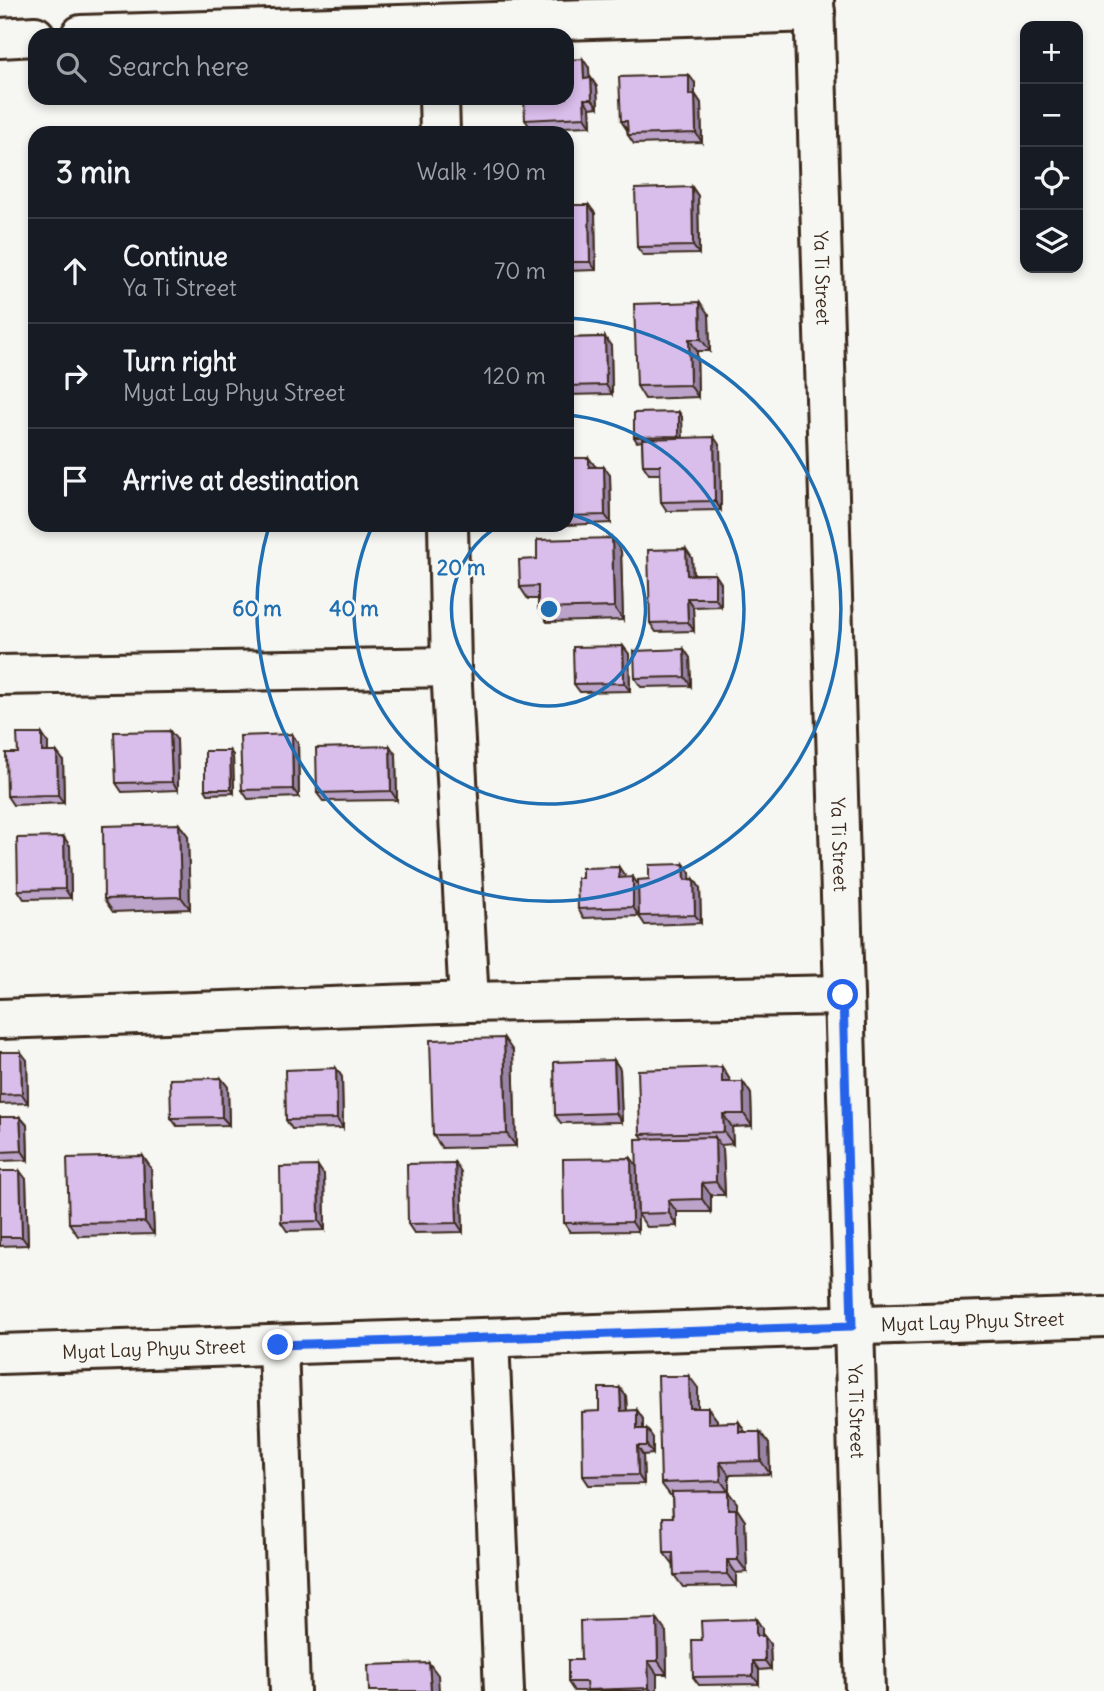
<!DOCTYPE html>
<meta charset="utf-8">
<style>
:root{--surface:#171b24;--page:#20242c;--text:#f1f3f6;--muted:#9ea1a6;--line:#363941}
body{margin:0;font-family:Delius,sans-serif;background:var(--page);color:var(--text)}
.controls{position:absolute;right:21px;top:21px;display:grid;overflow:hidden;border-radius:14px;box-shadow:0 4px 10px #0003}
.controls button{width:63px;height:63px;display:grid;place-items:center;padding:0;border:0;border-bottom:2px solid var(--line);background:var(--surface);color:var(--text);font:35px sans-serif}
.stop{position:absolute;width:21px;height:21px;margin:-16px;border:5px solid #2563eb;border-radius:50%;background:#fff}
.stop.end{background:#2563eb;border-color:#fff;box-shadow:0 2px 7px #0008}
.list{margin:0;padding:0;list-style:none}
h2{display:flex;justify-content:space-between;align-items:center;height:91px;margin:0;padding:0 28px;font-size:30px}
h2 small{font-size:23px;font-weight:400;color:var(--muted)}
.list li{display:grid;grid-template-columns:46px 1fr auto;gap:21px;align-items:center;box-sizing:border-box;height:105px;padding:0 28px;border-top:2px solid var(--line)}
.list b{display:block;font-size:26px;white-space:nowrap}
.list p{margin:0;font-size:23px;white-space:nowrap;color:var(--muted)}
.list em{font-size:23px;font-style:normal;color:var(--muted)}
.icon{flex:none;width:38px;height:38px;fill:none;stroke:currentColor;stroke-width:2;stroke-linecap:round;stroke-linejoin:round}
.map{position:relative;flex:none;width:1104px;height:1691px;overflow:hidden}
.search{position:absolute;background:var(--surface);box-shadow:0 4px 10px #0003;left:28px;top:28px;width:546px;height:77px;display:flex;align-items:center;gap:18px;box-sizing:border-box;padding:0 24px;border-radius:21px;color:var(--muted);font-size:26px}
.panel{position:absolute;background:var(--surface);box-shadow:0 4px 10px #0003;left:28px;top:126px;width:546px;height:406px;border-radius:21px}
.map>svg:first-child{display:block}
</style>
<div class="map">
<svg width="1104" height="1691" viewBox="0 0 1104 1691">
<rect width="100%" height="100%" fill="#f6f6f2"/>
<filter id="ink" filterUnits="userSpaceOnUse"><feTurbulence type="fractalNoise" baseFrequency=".0143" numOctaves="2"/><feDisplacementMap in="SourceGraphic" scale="14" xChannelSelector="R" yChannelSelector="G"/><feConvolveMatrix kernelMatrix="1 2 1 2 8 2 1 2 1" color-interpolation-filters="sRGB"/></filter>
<g filter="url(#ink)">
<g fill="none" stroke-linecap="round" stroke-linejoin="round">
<defs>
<g id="minor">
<path id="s1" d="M814 0 865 1691"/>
<path d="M81 35 815 12"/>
<path d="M0 38 35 36"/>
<path d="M439 98 440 133"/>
<path d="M448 525 451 667 469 1002"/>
<path d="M0 675 451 667"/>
<path d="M0 1019 469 1002 843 995"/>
<path d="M489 1338 504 1691"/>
<path d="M278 1345 290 1691"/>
<path id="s2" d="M0 1354 1104 1317"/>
</g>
</defs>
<use href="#minor" stroke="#3b2a1e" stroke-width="44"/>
<use href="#minor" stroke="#f6f6f2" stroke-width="38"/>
</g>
<g fill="#bba3ca" stroke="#3b2a1e" stroke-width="2">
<path d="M589 68V78H591L597 87 598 107 590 108 591 126 531 128 525 120Z"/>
<path d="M695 83V94L701 103 702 142 634 144 628 135 627 130 621 121Z"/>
<path d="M692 187 698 196 699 254 643 255 637 247Z"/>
<path d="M567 205 595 213 596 270 567 271Z"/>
<path d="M709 315 710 351H697L698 397 645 399 637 386Z"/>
<path d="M605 337 611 346 612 394 567 395V338Z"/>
<path d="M679 412 682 417V438L720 446 721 510 667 511 661 502 660 474H649L643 465 642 441 637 442 634 437Z"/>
<path d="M567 458 595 466 610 475 611 523 567 525Z"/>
<path d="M686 549 692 558 693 574H715L721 583V606L693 607 694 631 656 632 650 623Z"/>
<path d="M621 551 623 620 547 622 538 609V599H528L520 587 537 559Z"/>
<path d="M623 646 629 654 630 691 580 692 574 684Z"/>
<path d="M684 649 690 658 691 686 641 687 635 678Z"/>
<path d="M177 740 178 790 122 792 116 783Z"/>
<path d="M48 743V752L63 760 64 803 13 805 7 796 18 753Z"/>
<path d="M298 743 299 797 248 799 242 790Z"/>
<path d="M230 751 233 755 234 793 208 794 205 789Z"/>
<path d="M396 755 397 800 323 801 317 793Z"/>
<path d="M179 824 188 836 190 909 113 912 104 899Z"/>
<path d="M70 846 71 898 24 899 18 890Z"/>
<path d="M684 864 690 873V879H694L700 888 701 923 645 925 639 916 584 918 578 909 625 876V877L638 885Z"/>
<path d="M513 1051 516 1146 442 1148 433 1135Z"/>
<path d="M0 1052 27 1060 28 1103 0 1104Z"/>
<path d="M614 1060 620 1069 622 1122 561 1123 555 1115Z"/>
<path d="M722 1067 730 1080 731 1082H743L751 1094 752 1126 732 1127 733 1144 720 1145 723 1149 725 1195H711V1212H677V1226L647 1227 638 1214 643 1138 640 1134Z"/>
<path d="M336 1068 342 1077 343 1128 292 1129 286 1120Z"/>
<path d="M221 1078 228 1087 229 1125 177 1126 171 1118Z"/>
<path d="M0 1117H20L27 1125 28 1160 0 1161Z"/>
<path d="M631 1158 637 1166 638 1231 570 1232 564 1223Z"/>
<path d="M455 1163 461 1172 463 1232 414 1233 408 1224Z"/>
<path d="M151 1168 154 1234 78 1236 69 1223Z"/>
<path d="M0 1171 26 1179 28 1245 0 1246Z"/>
<path d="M324 1175 325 1230 287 1231 281 1222Z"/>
<path d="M620 1388 626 1396 627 1411 637 1410 643 1419V1429H647L653 1438V1454L643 1455 644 1484 589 1485 583 1476 599 1411Z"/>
<path d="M698 1388V1408H708L717 1420V1423L739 1422 745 1432H760L769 1444 770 1474 729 1475V1493L737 1503V1509L745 1521 747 1572 736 1573V1586L683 1587 674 1575V1566L664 1553 673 1517 672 1495H670L661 1483Z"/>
<path d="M756 1619 762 1628V1636H764L770 1644 771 1669 759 1670V1684L699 1685 693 1677 702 1640Z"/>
<path d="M666 1632 667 1674H657V1691H574L568 1682 581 1660Z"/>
</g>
<g fill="#9884a4" stroke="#3b2a1e" stroke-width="2">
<path d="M583 59 589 68 590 87 584 79Z"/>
<path d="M689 75 695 83V103L689 95Z"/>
<path d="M591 78 597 87 598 107 592 99Z"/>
<path d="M695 94 701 103 702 142 696 133Z"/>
<path d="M584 99 590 108 591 126 585 117Z"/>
<path d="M692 187 698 196 699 254 693 246Z"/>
<path d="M589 205 595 213 596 270 590 262Z"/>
<path d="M700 302 709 315 710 351 701 339Z"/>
<path d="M605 337 611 346 612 394 606 385Z"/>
<path d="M689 339 697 351 698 397 690 385Z"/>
<path d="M679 412 682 417 683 440 679 436Z"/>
<path d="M714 437 720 446 721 510 715 501Z"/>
<path d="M589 458 595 466V476L589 467Z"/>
<path d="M604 467 610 475 611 523 605 515Z"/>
<path d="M612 538 621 551 623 620 614 607Z"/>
<path d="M686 549 692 558 693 583 687 575Z"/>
<path d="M715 574 721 583V606L715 598Z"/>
<path d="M687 598 693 607 694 631 688 622Z"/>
<path d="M623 646 629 654 630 691 624 683Z"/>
<path d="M684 649 690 658 691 686 685 677Z"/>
<path d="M170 731 177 740 178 790 172 782Z"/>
<path d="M42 734 48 743V760L42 752Z"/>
<path d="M292 734 298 743 299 797 293 789Z"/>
<path d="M390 746 396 755 397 800 391 791Z"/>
<path d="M230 751 233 755 234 793 231 789Z"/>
<path d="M57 752 63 760 64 803 58 795Z"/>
<path d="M179 824 188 836 190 909 181 897Z"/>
<path d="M64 837 70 846 71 898 65 889Z"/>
<path d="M684 864 690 873 691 888 685 880Z"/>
<path d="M619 867 625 876V886L619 878Z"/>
<path d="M633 877 639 886V916L633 907Z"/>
<path d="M694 879 700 888 701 923 695 915Z"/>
<path d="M504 1038 513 1051 516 1146 507 1134Z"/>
<path d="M21 1052 27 1060 28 1103 22 1094Z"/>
<path d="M614 1060 620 1069 622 1122 616 1113Z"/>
<path d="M722 1067 730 1080 731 1095 722 1082Z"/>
<path d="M336 1068 342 1077 343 1128 337 1119Z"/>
<path d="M221 1078 228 1087 229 1125 222 1117Z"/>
<path d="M743 1082 751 1094 752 1126 744 1114Z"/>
<path d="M723 1114 732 1127 733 1144 724 1132Z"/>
<path d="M20 1117 27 1125 28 1160 22 1151Z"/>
<path d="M715 1137 723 1149 725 1195 716 1182Z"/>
<path d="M143 1156 151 1168 154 1234 145 1222Z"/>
<path d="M631 1158 637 1166 638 1231 632 1222Z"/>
<path d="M455 1163 461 1172 463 1232 457 1223Z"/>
<path d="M318 1166 324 1175 325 1230 319 1221Z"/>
<path d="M20 1171 26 1179 28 1245 22 1237Z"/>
<path d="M702 1183 711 1195V1212L702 1199Z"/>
<path d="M668 1200 677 1212V1226L669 1213Z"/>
<path d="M689 1376 698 1388V1421L690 1408Z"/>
<path d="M620 1388 626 1396 627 1419 621 1411Z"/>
<path d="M708 1408 717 1420V1436L708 1423Z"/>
<path d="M637 1410 643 1419V1438L637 1429Z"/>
<path d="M739 1422 747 1435 739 1432Z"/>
<path d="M647 1429 653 1438V1454L647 1446Z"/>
<path d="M760 1432 769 1444 770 1474 761 1461Z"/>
<path d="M637 1446 643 1455 644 1484 638 1475Z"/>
<path d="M720 1462 729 1475V1493L737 1503V1509L745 1521 747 1572 738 1560 728 1509V1491L721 1481Z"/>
<path d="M727 1560 736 1573V1586L727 1574Z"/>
<path d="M657 1619 666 1632 667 1674 658 1661Z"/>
<path d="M756 1619 762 1628V1644L756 1636Z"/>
<path d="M764 1636 770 1644 771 1669 765 1661Z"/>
<path d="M648 1661 657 1674V1691H651L649 1688Z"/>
<path d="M753 1661 759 1670V1684L753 1676Z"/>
<path d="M429 1663 438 1675 439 1691H431Z"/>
</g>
<g fill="#d9bdeb" stroke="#3b2a1e" stroke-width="2">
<path d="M583 59 584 79 591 78 592 99H584L585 117 525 120 524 98H567L568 60Z"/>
<path d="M689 75V95L695 94 696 133 628 135 627 121H621L619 77Z"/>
<path d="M692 187 693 246 637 247 635 189Z"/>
<path d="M567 205H589L590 262H567Z"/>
<path d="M700 302 701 339H689L690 385 637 386 634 304Z"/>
<path d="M605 337 606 385 567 386V338Z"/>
<path d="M679 412V436L634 437V413Z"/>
<path d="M714 437 715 501 661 502 660 465H643L642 439Z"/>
<path d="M567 458H589V467H604L605 515 567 516Z"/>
<path d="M612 538 614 607 538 609V586L520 587 519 560 537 559V540Z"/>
<path d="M686 549 687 575 715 574V598H687L688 622 650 623 648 550Z"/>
<path d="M623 646 624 683 574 684 573 647Z"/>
<path d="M684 649 685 677 635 678 634 651Z"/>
<path d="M170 731 172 782 116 783 114 732Z"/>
<path d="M17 734H42V752H57L58 795 7 796 6 753H18Z"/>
<path d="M292 734 293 789 242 790 240 736Z"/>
<path d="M390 746 391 791 317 793 316 748Z"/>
<path d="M205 751H230L231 789H205Z"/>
<path d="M179 824 181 897 104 899 103 826Z"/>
<path d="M64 837 65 889 18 890 17 838Z"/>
<path d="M684 864 685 880 694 879 695 915 639 916 638 880 649 879V865Z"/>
<path d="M619 867V878L633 877V907L578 909 577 878H582V868Z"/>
<path d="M504 1038 507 1134 433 1135 430 1040Z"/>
<path d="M0 1052H21L22 1094 0 1095Z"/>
<path d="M614 1060 616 1113 555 1115 554 1062Z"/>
<path d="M722 1067V1082H743L744 1114H723L724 1132 640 1134 638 1070Z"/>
<path d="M336 1068 337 1119 286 1120 285 1070Z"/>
<path d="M221 1078 222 1117 171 1118 170 1079Z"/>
<path d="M0 1117H20L22 1151 0 1152Z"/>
<path d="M715 1137 716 1182 702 1183V1199L668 1200 669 1213 638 1214 636 1139Z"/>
<path d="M143 1156 145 1222 69 1223 67 1158Z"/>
<path d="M631 1158 632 1222 564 1223 563 1159Z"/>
<path d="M455 1163 457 1223 408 1224 407 1164Z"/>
<path d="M318 1166 319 1221 281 1222 280 1167Z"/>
<path d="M0 1171H20L22 1237H0Z"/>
<path d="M658 1376H689L690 1408H708V1423L739 1422V1432H760L761 1461 720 1462 721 1481 661 1483Z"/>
<path d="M599 1388H620L621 1411 637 1410V1429H647V1446H637L638 1475 583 1476 582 1412 599 1411Z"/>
<path d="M728 1491V1509H736L738 1560H727V1574L674 1575 673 1553H664L663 1517H673L672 1492Z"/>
<path d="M657 1619 658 1661H648L649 1688 587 1690 586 1682H568V1660H581L580 1621Z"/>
<path d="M756 1619V1636H764L765 1661H753V1676L693 1677 692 1640H702L701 1621Z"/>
<path d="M429 1663 431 1691H369L368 1665Z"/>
</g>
</g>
<g fill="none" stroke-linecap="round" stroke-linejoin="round" filter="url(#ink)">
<path stroke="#2563eb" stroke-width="9" d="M278 1345 852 1326 843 995"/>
</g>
<g fill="none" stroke="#1f6fb2" stroke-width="3.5">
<path d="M568 514A97 97 0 1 1 500 525"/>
<path d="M568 415A195 195 0 1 1 373 525"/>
<path d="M569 318A292 292 0 1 1 269 526"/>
</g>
<g text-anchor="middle" stroke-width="5" stroke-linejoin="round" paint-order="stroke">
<g font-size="19" fill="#3b2a1e" stroke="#f6f6f2">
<text dy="7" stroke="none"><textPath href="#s1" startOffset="278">Ya Ti Street</textPath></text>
<text dy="7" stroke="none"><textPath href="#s1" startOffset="845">Ya Ti Street</textPath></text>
<text dy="7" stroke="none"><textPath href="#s2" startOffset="973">Myat Lay Phyu Street</textPath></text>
<text dy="7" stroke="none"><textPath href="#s2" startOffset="154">Myat Lay Phyu Street</textPath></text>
<text dy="7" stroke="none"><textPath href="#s1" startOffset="1412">Ya Ti Street</textPath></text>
</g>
</g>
<circle cx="549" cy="609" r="10" fill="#1f6fb2" stroke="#f6f6f2" stroke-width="3.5"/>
<g font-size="21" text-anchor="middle" font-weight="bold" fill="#1f6fb2" stroke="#f6f6f2" stroke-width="5" stroke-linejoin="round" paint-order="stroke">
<text x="461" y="575">20 m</text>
<text x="257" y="616">60 m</text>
<text x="354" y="616">40 m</text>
</g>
</svg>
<div class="controls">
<button>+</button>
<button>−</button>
<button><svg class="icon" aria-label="locate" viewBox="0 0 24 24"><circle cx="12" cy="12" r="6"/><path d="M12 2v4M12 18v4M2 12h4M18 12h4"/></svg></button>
<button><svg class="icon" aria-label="layers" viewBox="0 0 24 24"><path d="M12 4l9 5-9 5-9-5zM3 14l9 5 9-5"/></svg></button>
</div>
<div class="stop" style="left:843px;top:995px"></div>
<div class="stop end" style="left:278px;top:1345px"></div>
<div class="search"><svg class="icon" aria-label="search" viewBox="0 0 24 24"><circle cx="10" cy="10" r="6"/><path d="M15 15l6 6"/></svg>Search here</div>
<section class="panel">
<h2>3 min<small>Walk · 190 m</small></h2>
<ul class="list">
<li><svg class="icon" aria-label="ahead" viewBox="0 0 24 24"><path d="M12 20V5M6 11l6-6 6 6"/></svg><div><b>Continue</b><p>Ya Ti Street</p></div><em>70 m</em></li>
<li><svg class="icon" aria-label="right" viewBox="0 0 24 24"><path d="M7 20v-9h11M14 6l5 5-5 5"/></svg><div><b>Turn right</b><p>Myat Lay Phyu Street</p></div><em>120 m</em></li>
<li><svg class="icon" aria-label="arrive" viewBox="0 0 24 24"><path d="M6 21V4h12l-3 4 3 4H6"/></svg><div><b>Arrive at destination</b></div></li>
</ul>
</section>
</div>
